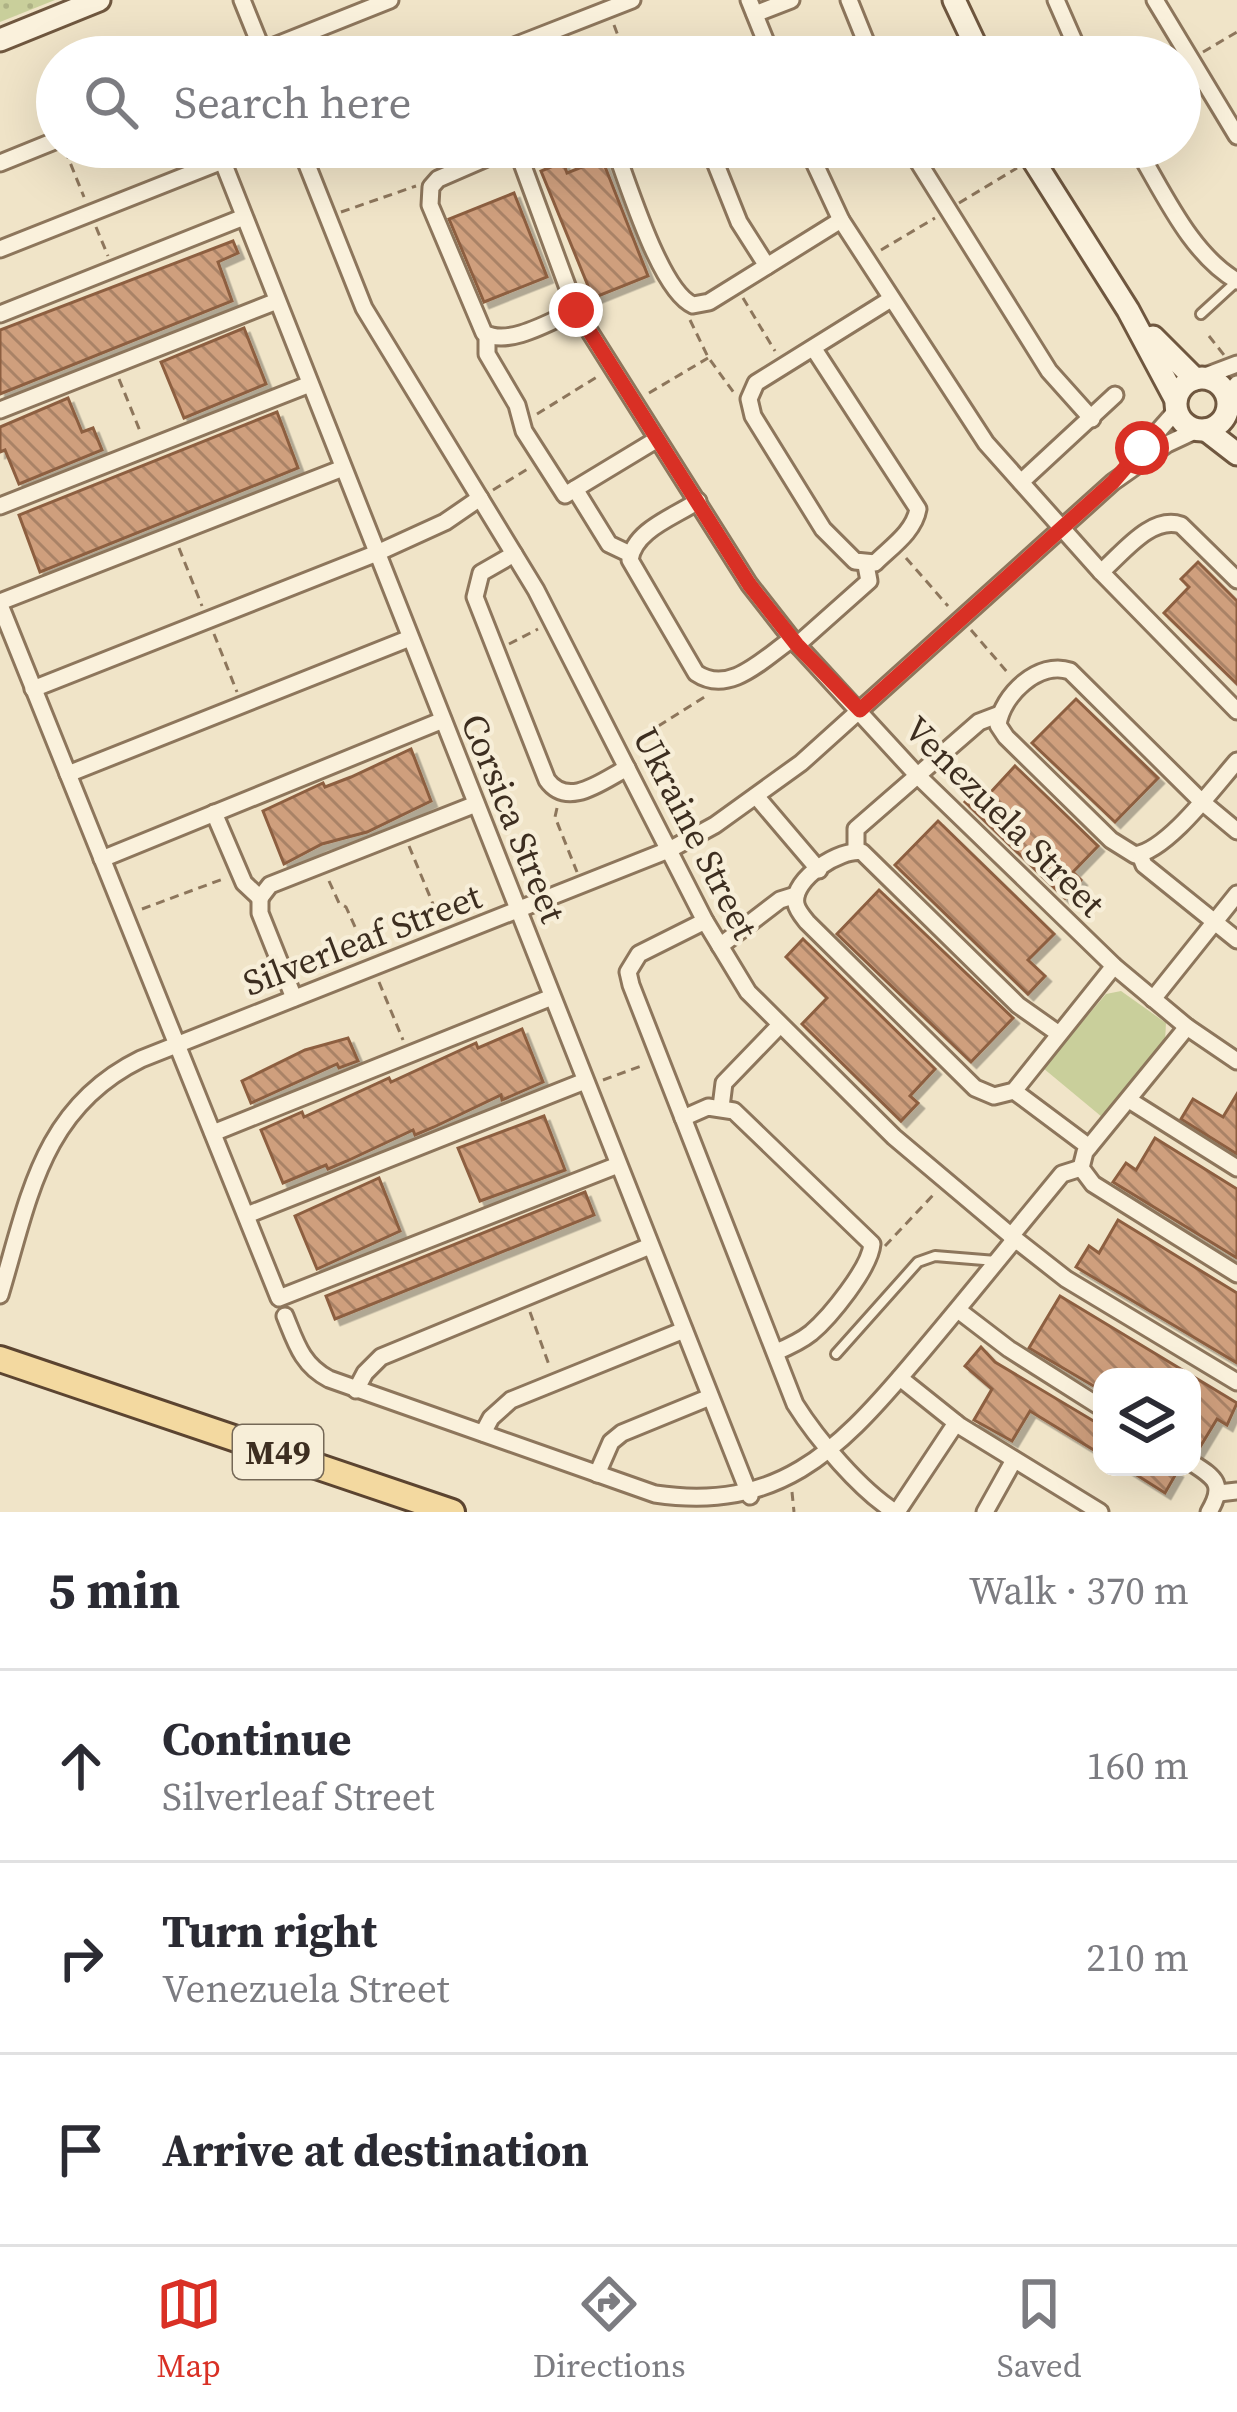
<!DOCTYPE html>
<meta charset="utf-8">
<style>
:root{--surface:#fff;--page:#f7f7f7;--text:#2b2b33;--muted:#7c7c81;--line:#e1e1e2;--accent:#d93025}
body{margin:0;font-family:"Source Serif 4",serif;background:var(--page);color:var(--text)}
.controls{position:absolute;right:36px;bottom:36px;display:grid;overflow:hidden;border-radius:24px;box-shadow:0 12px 48px #0002}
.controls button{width:108px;height:108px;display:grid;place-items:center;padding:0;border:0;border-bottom:3px solid var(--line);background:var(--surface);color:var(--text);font:60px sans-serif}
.stop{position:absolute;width:36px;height:36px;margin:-27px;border:9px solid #d93025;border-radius:50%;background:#fff}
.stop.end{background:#d93025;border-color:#fff;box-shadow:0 3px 12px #0008}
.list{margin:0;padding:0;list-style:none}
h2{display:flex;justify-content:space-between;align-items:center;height:156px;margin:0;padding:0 48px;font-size:51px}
h2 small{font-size:39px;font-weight:400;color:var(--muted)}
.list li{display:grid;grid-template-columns:78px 1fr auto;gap:36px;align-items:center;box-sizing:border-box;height:192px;padding:0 48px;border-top:3px solid var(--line)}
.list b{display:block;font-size:45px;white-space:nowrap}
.list p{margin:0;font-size:39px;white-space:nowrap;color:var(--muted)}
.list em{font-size:39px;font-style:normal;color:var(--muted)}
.icon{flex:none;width:66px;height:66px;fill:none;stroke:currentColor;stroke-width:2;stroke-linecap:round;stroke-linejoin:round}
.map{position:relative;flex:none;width:1237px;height:1512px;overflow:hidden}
.search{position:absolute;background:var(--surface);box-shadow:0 12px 48px #0002;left:36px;right:36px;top:36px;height:132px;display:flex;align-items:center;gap:30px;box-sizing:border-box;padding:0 42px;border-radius:66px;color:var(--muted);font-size:45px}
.sheet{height:732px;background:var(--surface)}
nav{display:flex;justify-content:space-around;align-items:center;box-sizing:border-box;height:168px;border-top:3px solid var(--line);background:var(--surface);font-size:33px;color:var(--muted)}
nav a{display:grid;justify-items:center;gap:6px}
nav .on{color:var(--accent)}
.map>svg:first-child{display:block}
</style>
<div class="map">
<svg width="1237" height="1512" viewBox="0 0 1237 1512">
<defs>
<pattern id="grass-dots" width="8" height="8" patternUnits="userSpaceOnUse" patternTransform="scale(3)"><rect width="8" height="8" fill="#c9cf9b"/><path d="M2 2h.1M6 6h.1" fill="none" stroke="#aeb285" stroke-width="1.8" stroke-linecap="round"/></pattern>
<pattern id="building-back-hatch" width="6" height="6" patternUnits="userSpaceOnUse" patternTransform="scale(3)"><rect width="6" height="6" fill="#cf9f7d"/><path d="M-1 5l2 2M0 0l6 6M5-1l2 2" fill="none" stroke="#a98266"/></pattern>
<filter id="shadow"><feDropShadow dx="5.5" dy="5.5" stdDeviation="0" flood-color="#0004"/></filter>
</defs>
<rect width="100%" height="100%" fill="#f0e4c8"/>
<path fill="url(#grass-dots)" d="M0 0H55L0 22Z"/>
<path fill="#c9cf9b" d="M1121 991 1166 1023 1165 1041 1159 1050 1102 1117 1043 1068 1106 994Z"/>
<g fill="url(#building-back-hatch)" stroke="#8d5f41" stroke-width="3" filter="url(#shadow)">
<path d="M602 159 648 276 593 298 541 171 563 162 567 173Z"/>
<path d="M514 193 547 277 484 302 449 219Z"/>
<path d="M233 241 238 253 218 262 232 301 0 394V330Z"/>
<path d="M244 328 266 384 184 418 161 362Z"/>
<path d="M68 398 82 432 93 428 102 450 19 484 5 450 0 452V427Z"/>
<path d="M277 412 298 468 40 572 19 515Z"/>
<path d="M1198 562 1237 601V684L1164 613 1189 587 1181 579Z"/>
<path d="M1076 699 1158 778 1115 822 1032 743Z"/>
<path d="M411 749 431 801 367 832 322 844 284 864 263 811 323 783 325 787 351 777Z"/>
<path d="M1015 766 1098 846 1073 872 1081 880 1065 898 965 802 982 784 990 793Z"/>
<path d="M938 821 1054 934 1028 960 1045 976 1028 994 895 865Z"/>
<path d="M879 890 1013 1018 971 1062 837 934Z"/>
<path d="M803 939 935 1069 910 1096 918 1103 901 1121 802 1024 827 998 786 957Z"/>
<path d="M522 1029 543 1082 502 1100 501 1095 434 1127 415 1135 413 1130 347 1161 328 1169 326 1165 283 1183 261 1130 302 1112 304 1117 389 1078 391 1082 476 1043 478 1048Z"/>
<path d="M348 1038 358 1061 339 1068 337 1064 251 1103 242 1081 305 1050Z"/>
<path d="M1237 1094V1154L1181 1119 1193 1099 1223 1117Z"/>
<path d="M544 1116 565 1170 480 1201 458 1148Z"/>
<path d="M1155 1138 1237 1189V1258L1113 1182 1126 1163 1136 1170Z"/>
<path d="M379 1178 400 1231 317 1269 295 1216Z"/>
<path d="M585 1192 594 1215 335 1319 326 1296Z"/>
<path d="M1118 1220 1237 1293V1363L1076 1267 1089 1246 1099 1253Z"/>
<path d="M1060 1296 1237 1403 1227 1425 1217 1419 1197 1452 1192 1451V1377H1102V1391L1029 1348Z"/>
<path d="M981 1347 995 1362 1102 1426V1455L1030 1411 1012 1441 974 1420 992 1389 965 1366Z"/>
<path d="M1124 1467H1169L1177 1472 1165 1493Z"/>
</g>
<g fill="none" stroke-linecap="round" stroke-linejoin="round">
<defs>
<g id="lane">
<path d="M1201 314 1236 282"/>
<path d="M836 1354 918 1262 935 1256 996 1261"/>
</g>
<g id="street">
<path d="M242 0 265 57"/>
<path d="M749 0 772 57"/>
<path d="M849 0 872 57"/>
<path d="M1056 0 1081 57"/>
<path d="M1155 0 1237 136"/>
<path d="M755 14 791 0"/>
<path d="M262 51 390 0"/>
<path d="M486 57 632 0"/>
<path d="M217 147 750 1496"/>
<path d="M300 147 364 308 536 590 705 921 748 992 894 1137 1015 1239 1066 1279 1237 1382"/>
<path d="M512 147 438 179 431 187 430 205 484 333C509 347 551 321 576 310"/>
<path d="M516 147 576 310 749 584 792 639 917 775 1114 966 1187 1027 1237 1061"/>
<path d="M614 147C628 182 660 291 693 305L709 302 841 220"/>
<path d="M709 147 739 222 767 266"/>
<path d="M807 147 841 220 986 443 1101 572 1237 711"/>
<path d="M909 147 1049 371 1092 419"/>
<path d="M1136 147C1163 191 1190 254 1237 281"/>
<path d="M0 163 57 140"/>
<path d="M0 249 258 147"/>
<path d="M0 314 244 217"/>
<path d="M487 335V354L517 405 524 431 565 495 651 443"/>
<path d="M814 349 918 509C914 532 891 547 875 563L855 561 823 529 753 416 749 399 756 383 891 299"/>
<path d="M1200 378 1237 364"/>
<path d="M1227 397 1237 384"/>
<path d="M0 410 277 301"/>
<path d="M1131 462 1176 411"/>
<path d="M1021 482 1115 395"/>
<path d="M575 489 609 544 630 554"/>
<path d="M698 501C674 517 634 530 630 560L696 673C730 696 764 658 792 639"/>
<path d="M0 506 310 384"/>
<path d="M514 554 481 573 475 597 547 780C568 809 602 781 627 768"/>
<path d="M1101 572C1123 553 1151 515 1181 525L1237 580"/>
<path d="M0 602 343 468"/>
<path d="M0 605 279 1298 618 1165"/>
<path d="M797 645 869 581 866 565"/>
<path d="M33 689 377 553 445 522 480 498"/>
<path d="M1237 761C1214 787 1168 850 1135 855L1111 840 1006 737 998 725C1002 695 1039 660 1070 671L1201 801 1237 831"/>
<path d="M68 774 410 638"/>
<path d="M756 796 819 870"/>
<path d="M214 813 244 883 260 898"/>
<path d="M856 851V829L979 722 1000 714"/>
<path d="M1140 855 1144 865 1237 940"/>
<path d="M102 859 443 720"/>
<path d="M260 898 270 885 476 804"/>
<path d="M260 898V913L294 998"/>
<path d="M705 921 639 954 628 972 631 985 795 1404C817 1439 860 1490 895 1512"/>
<path d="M720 946 780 900 796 895"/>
<path d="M1153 999 1237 894"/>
<path d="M1187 1027 1085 1152 1081 1168 1093 1184 1237 1274"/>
<path d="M1059 1034 1018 1005 862 852C841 848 791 879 796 904 797 910 803 917 807 922L975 1088 994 1096 1014 1091 1114 966"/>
<path d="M1014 1091 1089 1147"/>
<path d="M1129 1100 1237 1168"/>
<path d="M721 1107 724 1083 780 1025"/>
<path d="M683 1118 708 1107 734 1111 872 1244C870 1268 830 1317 811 1333 801 1341 788 1347 776 1352"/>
<path d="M213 1133 552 997"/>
<path d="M247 1215 585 1081"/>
<path d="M1011 1236 1062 1174 1081 1168"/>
<path d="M0 1295C29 1199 41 1108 141 1059L671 849 715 825 801 763 1113 482 1167 444 1197 430"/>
<path d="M958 1310 1009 1349 1102 1408"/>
<path d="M285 1316C296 1343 302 1365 329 1379L655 1494C777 1512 837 1452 909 1367 945 1325 980 1282 1015 1239"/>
<path d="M900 1378 960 1426 1100 1512"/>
<path d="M356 1390 365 1373 381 1357 650 1246"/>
<path d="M483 1433 491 1418 511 1400 684 1330"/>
<path d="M1192 1463C1216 1478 1225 1485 1209 1512"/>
<path d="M597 1474 611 1442 622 1433 710 1397"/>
<path d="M1219 1493 1237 1491"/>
<path d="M897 1512 956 1423"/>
<path d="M985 1512 1014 1460"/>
</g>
<g id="secondary">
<path d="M954 0 981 57"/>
<path d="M0 40 99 0"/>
<path d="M1025 147 1128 310 1176 400"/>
<path d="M1153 337 1195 379"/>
<circle cx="1202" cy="404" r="26"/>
<path d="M1206 430 1237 454"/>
</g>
<path id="primary" d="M0 1359 452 1512"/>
</defs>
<use href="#lane" stroke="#8d765c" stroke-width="14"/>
<use href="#street" stroke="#8d765c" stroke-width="21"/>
<use href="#secondary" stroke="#6f573f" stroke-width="27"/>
<use href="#primary" stroke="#5b4430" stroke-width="30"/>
<g stroke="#8d765c" stroke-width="3" stroke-dasharray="9 6" stroke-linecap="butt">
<path d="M614 25 626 57"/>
<path d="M1203 52 1237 32"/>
<path d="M731 57 752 49"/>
<path d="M65 150 84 197"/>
<path d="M959 203 1017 168"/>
<path d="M341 212 416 186"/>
<path d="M96 227 108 256"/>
<path d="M881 250 935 218"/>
<path d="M743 298 775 351"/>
<path d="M690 320 708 357 734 393"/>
<path d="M1209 336 1224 355"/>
<path d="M119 379 140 431"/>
<path d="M649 393 708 358"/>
<path d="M537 414 600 375"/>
<path d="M493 490 531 467"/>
<path d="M179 548 202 606"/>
<path d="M906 558 948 606"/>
<path d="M971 630 1008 673"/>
<path d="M214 634 237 692"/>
<path d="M509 644 538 629"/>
<path d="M633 742 706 696"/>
<path d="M557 808 555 817 577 872"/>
<path d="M409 846 440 921"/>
<path d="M329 881 339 903 346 907 366 951"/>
<path d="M142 909 223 879"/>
<path d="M379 982 403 1040"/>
<path d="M603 1080 644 1065"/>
<path d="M885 1246 936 1192"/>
<path d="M530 1312 549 1365"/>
<path d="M792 1492 794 1512"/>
</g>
<use href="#lane" stroke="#faf1dc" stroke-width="8"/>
<use href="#street" stroke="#faf1dc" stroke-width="15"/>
<use href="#secondary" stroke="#faf1dc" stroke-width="21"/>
<use href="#primary" stroke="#f3d9a0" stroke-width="24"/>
</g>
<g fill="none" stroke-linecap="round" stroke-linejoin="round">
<path stroke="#d93025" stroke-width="15" d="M576 310 749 584 797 645 860 710 1113 482 1142 448"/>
</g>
<g text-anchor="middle" stroke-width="9" stroke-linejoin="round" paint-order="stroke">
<rect fill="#f7eed8" stroke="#756857" stroke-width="3" x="233" y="1425" width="90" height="54" rx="9"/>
<g font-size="33" font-weight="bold" fill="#3d2e20">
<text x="278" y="1464">M49</text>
</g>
<g font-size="36" fill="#3d2e20" stroke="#f7eed8">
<text transform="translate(1005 816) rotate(45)" y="13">Venezuela Street</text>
<text transform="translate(514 818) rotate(68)" y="13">Corsica Street</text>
<text transform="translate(696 833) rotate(63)" y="13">Ukraine Street</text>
<text transform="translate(362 939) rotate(-21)" y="13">Silverleaf Street</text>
</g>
</g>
</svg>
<div class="controls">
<button><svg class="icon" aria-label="layers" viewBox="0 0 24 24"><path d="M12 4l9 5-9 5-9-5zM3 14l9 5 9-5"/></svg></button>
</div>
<div class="stop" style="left:1142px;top:448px"></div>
<div class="stop end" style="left:576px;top:310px"></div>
<div class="search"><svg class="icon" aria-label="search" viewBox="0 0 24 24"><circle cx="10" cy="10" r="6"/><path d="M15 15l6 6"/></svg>Search here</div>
</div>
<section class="sheet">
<h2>5 min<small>Walk · 370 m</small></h2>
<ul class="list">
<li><svg class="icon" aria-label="ahead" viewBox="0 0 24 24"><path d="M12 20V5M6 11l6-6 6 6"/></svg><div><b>Continue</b><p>Silverleaf Street</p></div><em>160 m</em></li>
<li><svg class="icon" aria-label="right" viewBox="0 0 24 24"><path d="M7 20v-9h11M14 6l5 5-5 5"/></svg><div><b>Turn right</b><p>Venezuela Street</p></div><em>210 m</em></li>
<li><svg class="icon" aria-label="arrive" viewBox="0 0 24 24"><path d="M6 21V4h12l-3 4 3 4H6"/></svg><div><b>Arrive at destination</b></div></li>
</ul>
</section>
<nav>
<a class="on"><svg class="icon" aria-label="map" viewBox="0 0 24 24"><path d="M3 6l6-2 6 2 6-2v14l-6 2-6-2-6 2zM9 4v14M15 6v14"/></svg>Map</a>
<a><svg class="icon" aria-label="directions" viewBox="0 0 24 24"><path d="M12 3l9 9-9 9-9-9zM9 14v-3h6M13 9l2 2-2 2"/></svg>Directions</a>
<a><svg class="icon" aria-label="saved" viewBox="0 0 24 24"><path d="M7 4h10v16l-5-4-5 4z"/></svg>Saved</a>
</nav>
